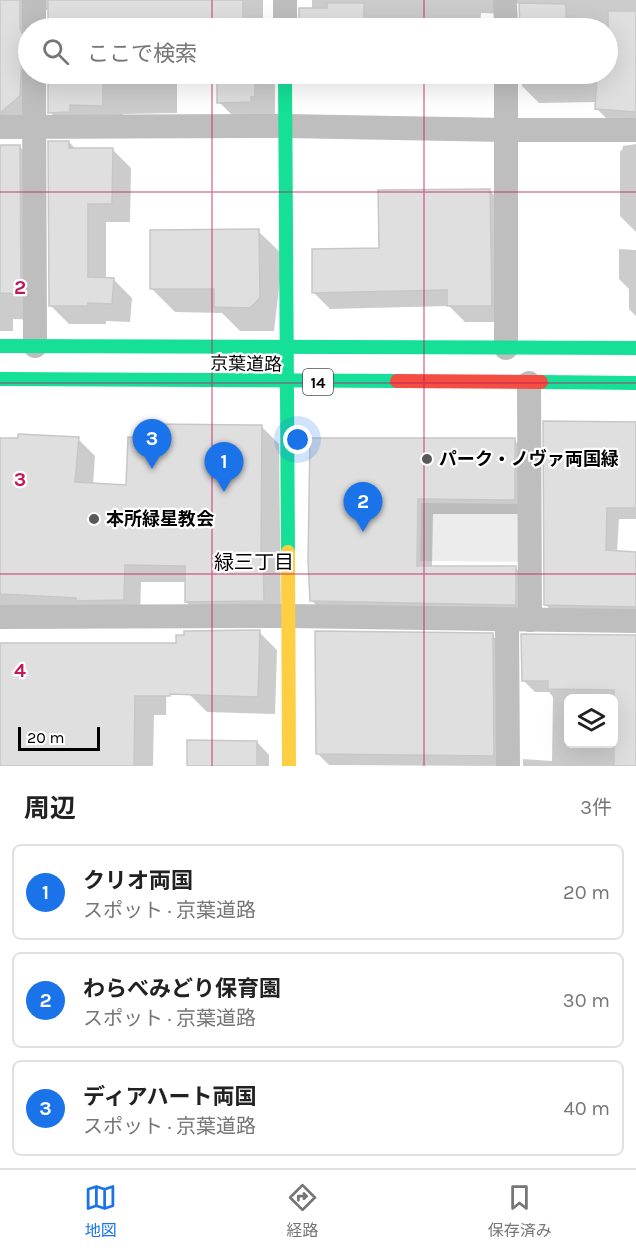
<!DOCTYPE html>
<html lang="ja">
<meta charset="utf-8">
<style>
:root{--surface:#fff;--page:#f2f2f2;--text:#222;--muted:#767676;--line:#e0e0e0;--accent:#1a73e8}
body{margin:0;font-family:Karla,"Noto Sans JP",sans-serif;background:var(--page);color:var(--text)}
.controls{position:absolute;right:18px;bottom:18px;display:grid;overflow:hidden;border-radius:9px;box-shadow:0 6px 24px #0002}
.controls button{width:54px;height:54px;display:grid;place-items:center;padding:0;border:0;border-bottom:2px solid var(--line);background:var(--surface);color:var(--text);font:30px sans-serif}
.scale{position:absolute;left:18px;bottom:15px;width:82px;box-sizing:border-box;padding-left:6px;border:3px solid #000;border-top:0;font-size:16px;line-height:21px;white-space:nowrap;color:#000;-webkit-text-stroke:4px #fff;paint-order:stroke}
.you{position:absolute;left:298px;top:440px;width:21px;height:21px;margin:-15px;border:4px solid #fff;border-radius:50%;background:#1a73e8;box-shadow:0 0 0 9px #1a73e833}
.badge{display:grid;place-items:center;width:39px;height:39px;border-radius:50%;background:var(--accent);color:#fff;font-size:20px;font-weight:700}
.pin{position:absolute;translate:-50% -50px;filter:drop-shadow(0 2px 3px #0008)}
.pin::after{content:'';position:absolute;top:32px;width:21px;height:18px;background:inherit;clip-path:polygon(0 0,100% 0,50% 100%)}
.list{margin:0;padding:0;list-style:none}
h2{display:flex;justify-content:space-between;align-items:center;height:78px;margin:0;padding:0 24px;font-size:26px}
h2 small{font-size:20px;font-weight:400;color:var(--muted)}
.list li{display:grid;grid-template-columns:39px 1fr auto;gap:18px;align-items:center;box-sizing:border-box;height:96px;margin:0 12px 12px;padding:0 12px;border:2px solid var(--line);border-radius:9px}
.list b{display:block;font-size:22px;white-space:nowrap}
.list p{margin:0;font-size:20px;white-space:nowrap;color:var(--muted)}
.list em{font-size:20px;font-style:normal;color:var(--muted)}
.icon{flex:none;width:33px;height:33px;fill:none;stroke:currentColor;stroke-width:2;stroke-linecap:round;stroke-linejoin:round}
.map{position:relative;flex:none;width:636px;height:766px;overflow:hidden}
.search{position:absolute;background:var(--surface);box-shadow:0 6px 24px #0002;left:18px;right:18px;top:18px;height:66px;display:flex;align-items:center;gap:15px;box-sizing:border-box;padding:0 21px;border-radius:33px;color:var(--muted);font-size:22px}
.sheet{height:402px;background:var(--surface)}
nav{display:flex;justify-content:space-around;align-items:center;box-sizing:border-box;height:84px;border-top:2px solid var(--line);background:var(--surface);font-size:16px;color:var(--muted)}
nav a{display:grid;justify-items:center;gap:3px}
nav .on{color:var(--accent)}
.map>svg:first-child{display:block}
</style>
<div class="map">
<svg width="636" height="766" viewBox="0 0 636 766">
<rect width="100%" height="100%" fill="#fff"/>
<path fill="#ececec" d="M421 503 524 504 523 562 420 561Z"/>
<g fill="#0003" fill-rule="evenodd">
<path d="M0 0H263V28H50V7L28 28V74H275V117L239 122 219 102V79H177V113L123 114V125L70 132 50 112V81L41 88 34 122 0 121Z"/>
<path d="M312 0H636V127L614 126 597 109V102L539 103 522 86 521 74H608V28H522L521 3 515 4 508 14 481 13 480 28H312Z"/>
<path d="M333 74H383V75Z"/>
<path d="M69 142 76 149 113 150 131 168 130 222H106V279H113L132 298 130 322 106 321V324H69L51 306Z"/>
<path d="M636 144V232L620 216V151L622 150 623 146Z"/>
<path d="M0 146H19L46 173V320L13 319V331H0Z"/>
<path d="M489 190 506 207 508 322H465L449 306 330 309 313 292 381 249Z"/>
<path d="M258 231 283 255 274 331H240L222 313 175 312 151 288Z"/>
<path d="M619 249 636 250V316L629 309V289L619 279Z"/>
<path d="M636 423V519H619L617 552 636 553V618L558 617 546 605Z"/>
<path d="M262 427 279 444 281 618 204 619 186 602 187 582H141L140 617 0 616V439H78L95 456 93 485 127 487 153 439Z"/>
<path d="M312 440H514L530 455V514H433L432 567H515L530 583V620L327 616 312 601Z"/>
<path d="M259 632 277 650 275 714 207 712 189 694Z"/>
<path d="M492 635 504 647 505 766 329 765 317 753Z"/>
<path d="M636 637V766H523V759L552 761 553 697 549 692H535L523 680ZM568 698H614V744H568Z"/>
<path d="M0 644 167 664 166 715H154L153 766H0Z"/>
<path d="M257 742 269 755V766H189Z"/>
</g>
<g fill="#dfdfdf" stroke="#c7c7c7" stroke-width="1.5">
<path d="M0 0H20V28L23 37 20 96 0 113Z"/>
<rect x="48" y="0" width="195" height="28"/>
<path d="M327 3H364V28H299V8H327Z"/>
<path d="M519 3 566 4V28H520Z"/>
<path d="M608 11H636V112L595 109 597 74H608Z"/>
<path d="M48 74H103V106L70 105V112L48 113Z"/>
<path d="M217 74H255V97H251V102L217 103Z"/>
<path d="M48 141H69V148H113L112 204H88V277L114 278 112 304 88 303V306H49Z"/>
<path d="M0 145H20L21 294 0 293Z"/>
<path d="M490 189 492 306H447V290L312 293V249L379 248 378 190Z"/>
<path d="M259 229 260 298 250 308 214 307V289H150V230Z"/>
<path d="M543 421 636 422V508H607L606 550 636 552V607L544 605Z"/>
<path d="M152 424 262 425 261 560H263L264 601 185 602V566L125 565 124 600 76 601V598L0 594V438H18V434L79 437 75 482 126 485 128 437 152 438Z"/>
<path d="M310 438H515V500L418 499 417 566H516V605L310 601 308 560Z"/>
<path d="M260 630 258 697 170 694V696H135L134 766H0V643H176V635H184V631Z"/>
<path d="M315 631 493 633 494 756 316 754Z"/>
<path d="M521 634 636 635V766H614V690L548 689V681H522Z"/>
<path d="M187 740 257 741V766H187Z"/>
</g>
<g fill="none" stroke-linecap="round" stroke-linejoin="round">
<g stroke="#bebebe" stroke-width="24">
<path d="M34 0V28"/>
<path d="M505 0 506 28"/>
<path d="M285 28V0"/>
<path d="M34 74 35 346"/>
<path d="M506 74V348"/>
<path d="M0 127 285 126 506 130H636"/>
<path d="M529 383 530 620"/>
<path d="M0 617 288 616 636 621"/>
<path d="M507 620 508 766"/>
</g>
<g stroke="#16e098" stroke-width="14">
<path d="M285 74 288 552"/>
<path d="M0 346 636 348"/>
<path d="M0 379 397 381"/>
<path d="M541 382 636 383"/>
</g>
<path stroke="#ffcf43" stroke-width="14" d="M288 552 289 766"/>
<path stroke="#f24e42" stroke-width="14" d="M397 381 541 382"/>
</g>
<path fill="none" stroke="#c2185b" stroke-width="1.5" stroke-opacity="0.55" d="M212 0V28M424 0V28M212 74V766M424 74V766M0 192H636M0 383H636M0 574H636"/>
<g fill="#595959" stroke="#fff" stroke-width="2">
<circle cx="427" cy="459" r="6"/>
<circle cx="94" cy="519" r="6"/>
</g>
<g text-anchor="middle" stroke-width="4.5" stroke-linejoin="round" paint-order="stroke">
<rect fill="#fff" stroke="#4c4c4c" stroke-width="1.5" x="303" y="369" width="30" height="26" rx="4.5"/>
<g font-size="16" font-weight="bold" fill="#000">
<text x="318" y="388">14</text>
</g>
<g font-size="18" fill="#000" stroke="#fff">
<text transform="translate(246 364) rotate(1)" y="6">京葉道路</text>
</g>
<g font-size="18" font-weight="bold" fill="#000" stroke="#fff" text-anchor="start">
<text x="439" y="465">パーク・ノヴァ両国緑</text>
<text x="106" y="525">本所緑星教会</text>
</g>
<g font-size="20" fill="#000" stroke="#fff">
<text x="254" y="569">緑三丁目</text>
</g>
</g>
<g font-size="20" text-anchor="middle" font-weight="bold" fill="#c2185b" stroke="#fff" stroke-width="4.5" stroke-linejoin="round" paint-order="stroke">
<text x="20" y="294">2</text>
<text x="20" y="486">3</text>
<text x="20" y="677">4</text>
</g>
</svg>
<div class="controls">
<button><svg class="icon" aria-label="layers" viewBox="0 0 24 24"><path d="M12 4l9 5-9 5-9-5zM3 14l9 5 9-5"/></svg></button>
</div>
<div class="scale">20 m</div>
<div class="you"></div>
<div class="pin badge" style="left:224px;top:492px">1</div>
<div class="pin badge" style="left:363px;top:532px">2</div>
<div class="pin badge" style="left:152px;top:469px">3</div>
<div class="search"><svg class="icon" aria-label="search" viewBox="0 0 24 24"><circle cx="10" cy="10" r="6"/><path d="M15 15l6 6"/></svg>ここで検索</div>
</div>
<section class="sheet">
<h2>周辺<small>3件</small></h2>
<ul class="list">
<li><span class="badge">1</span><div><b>クリオ両国</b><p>スポット · 京葉道路</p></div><em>20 m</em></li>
<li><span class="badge">2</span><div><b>わらべみどり保育園</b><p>スポット · 京葉道路</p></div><em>30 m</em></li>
<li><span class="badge">3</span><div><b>ディアハート両国</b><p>スポット · 京葉道路</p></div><em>40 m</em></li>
</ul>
</section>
<nav>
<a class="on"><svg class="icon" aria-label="map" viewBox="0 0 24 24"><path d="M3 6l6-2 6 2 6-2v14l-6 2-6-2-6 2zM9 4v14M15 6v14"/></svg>地図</a>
<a><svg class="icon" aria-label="directions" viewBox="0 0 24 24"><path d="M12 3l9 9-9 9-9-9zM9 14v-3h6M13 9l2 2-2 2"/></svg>経路</a>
<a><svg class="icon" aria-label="saved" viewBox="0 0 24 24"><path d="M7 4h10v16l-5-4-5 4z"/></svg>保存済み</a>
</nav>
